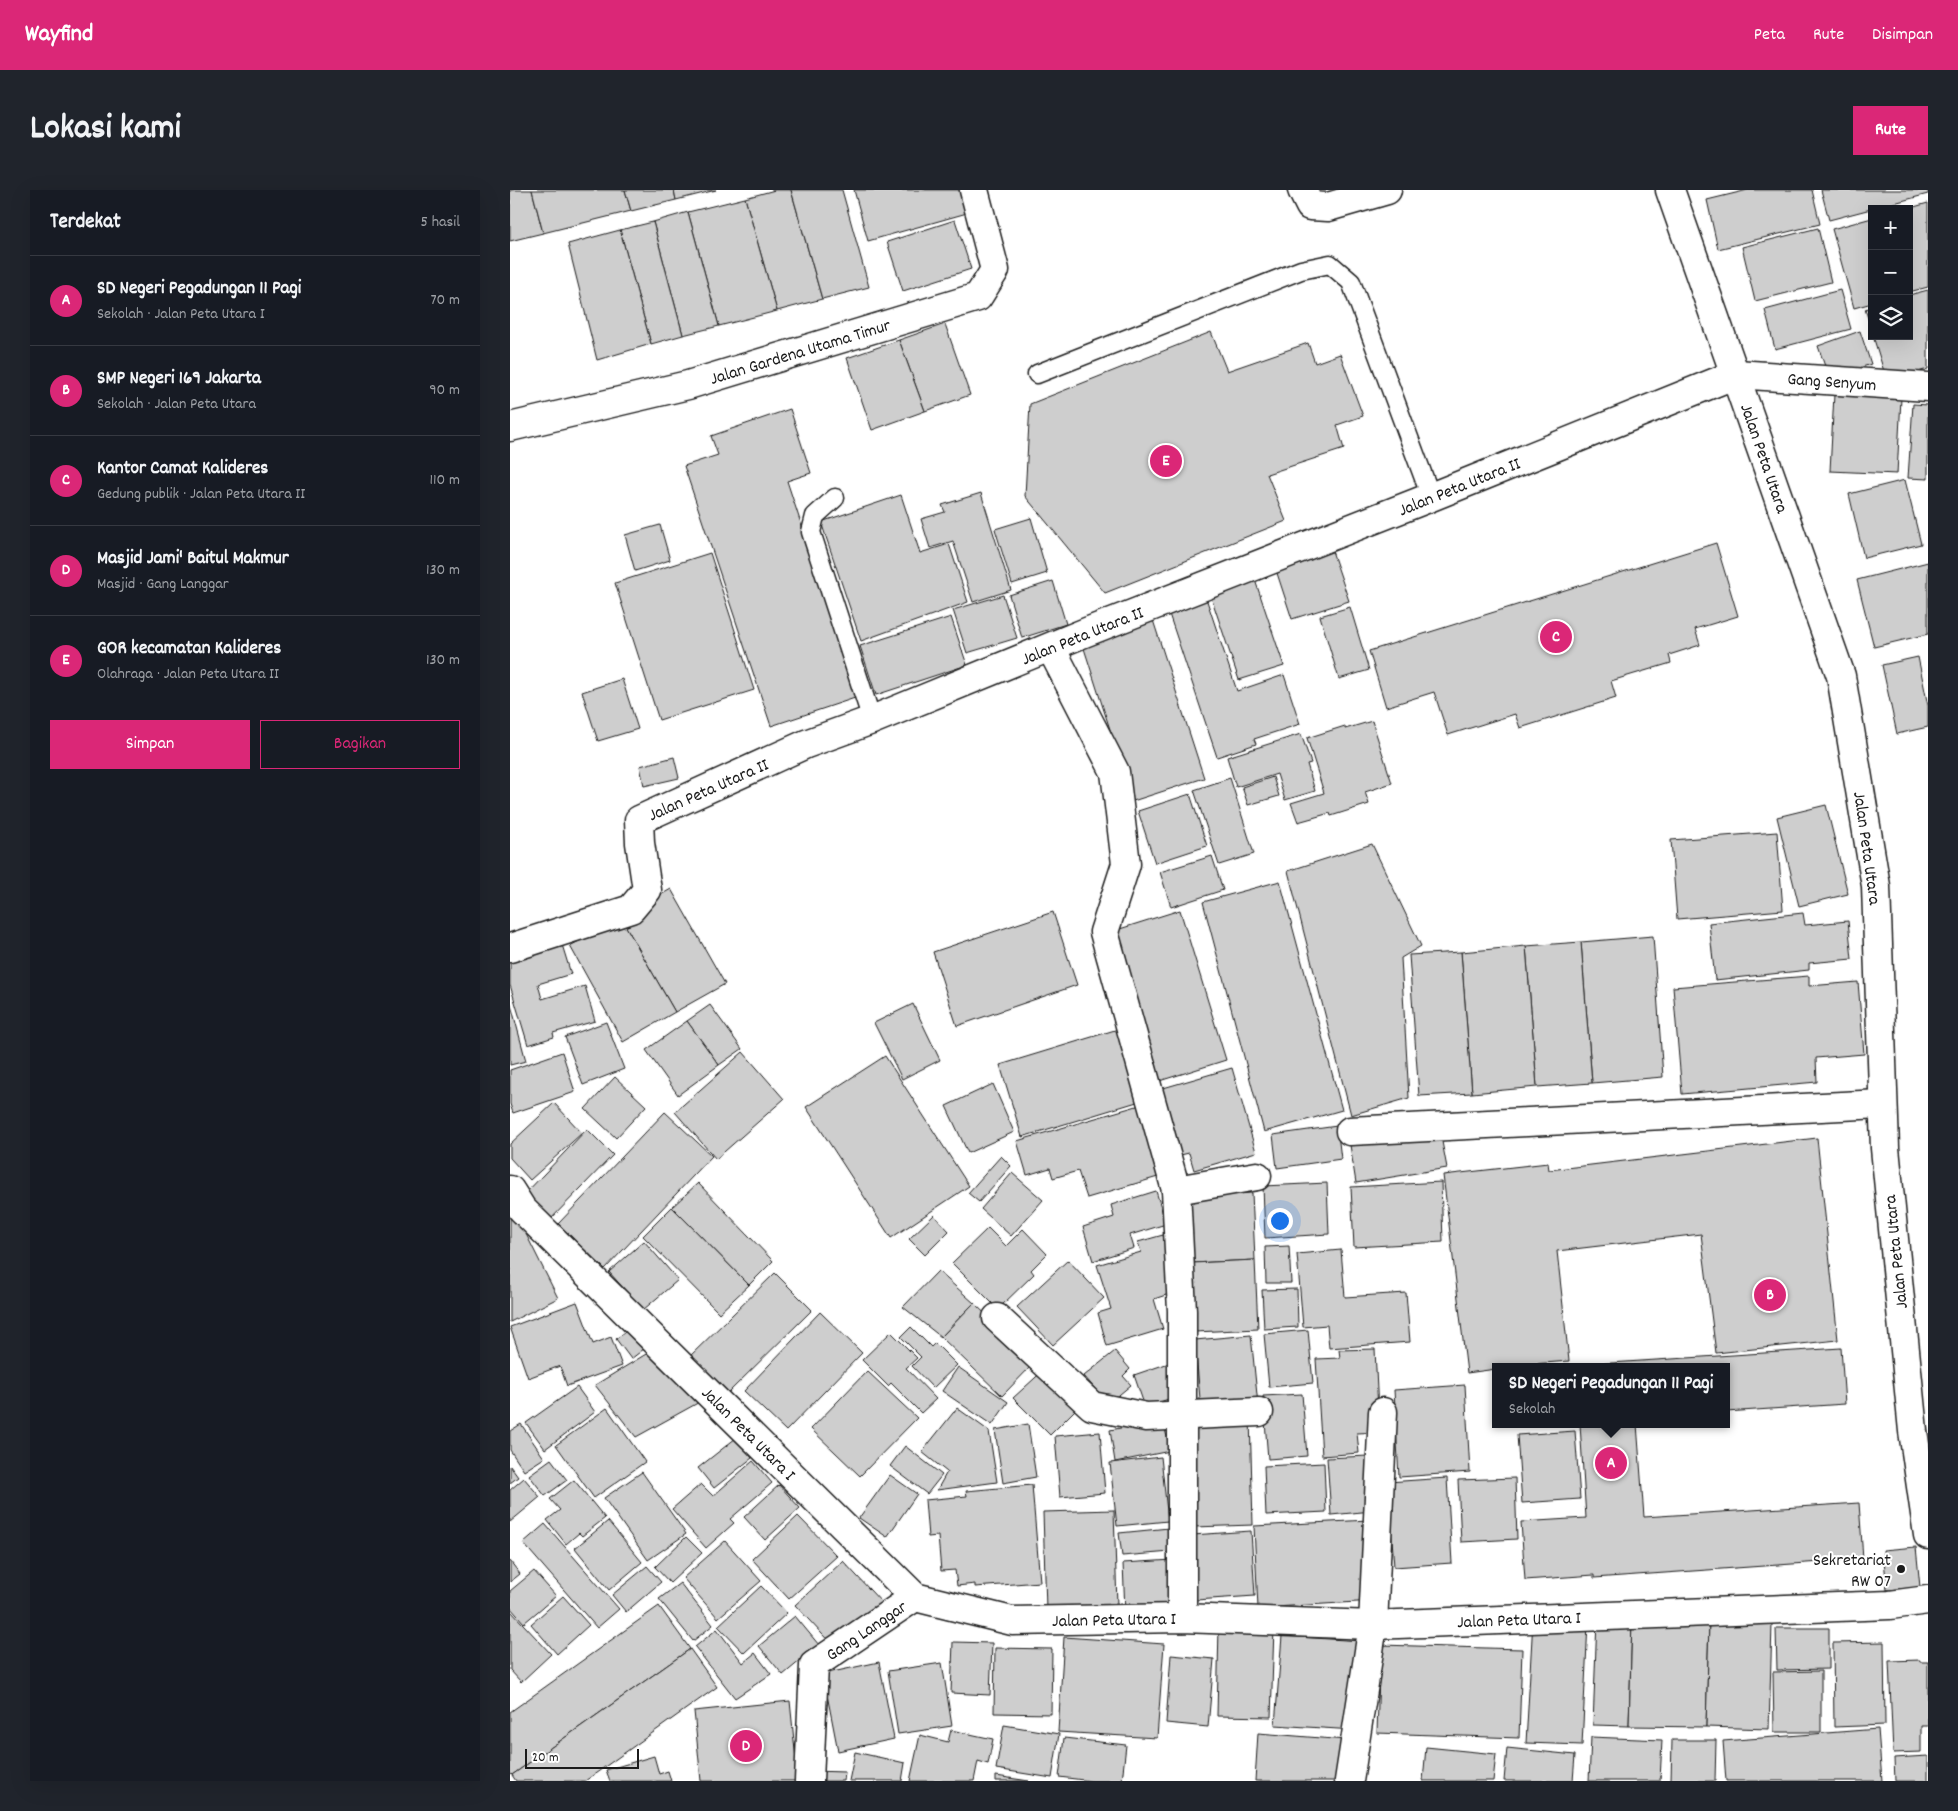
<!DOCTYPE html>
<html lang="id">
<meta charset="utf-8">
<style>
:root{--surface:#171b24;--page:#20242c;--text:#f1f3f6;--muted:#9ea1a6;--line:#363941;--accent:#db2777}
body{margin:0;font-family:Dekko,sans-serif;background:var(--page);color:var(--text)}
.controls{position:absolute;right:15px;top:15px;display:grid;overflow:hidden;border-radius:0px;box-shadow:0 5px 20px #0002}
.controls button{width:45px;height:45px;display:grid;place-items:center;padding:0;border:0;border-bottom:1px solid var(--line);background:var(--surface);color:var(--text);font:25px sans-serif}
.scale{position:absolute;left:15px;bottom:12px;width:114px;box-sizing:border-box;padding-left:5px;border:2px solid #1c1c1c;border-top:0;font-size:14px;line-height:18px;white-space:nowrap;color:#1c1c1c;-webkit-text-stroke:4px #fff;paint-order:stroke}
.you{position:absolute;left:769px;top:1030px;width:18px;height:18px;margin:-12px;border:4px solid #fff;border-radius:50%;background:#1a73e8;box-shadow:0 0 0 8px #1a73e833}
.badge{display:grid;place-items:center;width:32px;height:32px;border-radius:50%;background:var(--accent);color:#fff;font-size:16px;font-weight:700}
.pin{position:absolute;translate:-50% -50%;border:2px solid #fff;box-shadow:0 1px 5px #0006}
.popup{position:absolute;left:982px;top:1173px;width:238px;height:65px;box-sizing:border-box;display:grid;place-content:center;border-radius:0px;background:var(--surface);filter:drop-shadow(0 1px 4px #0005);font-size:16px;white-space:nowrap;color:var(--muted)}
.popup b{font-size:19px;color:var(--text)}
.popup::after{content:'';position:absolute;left:50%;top:100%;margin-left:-10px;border:10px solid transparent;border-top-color:var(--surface)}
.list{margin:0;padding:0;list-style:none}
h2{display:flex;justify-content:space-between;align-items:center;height:65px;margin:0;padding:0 20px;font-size:21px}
h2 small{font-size:16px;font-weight:400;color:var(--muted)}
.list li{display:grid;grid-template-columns:32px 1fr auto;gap:15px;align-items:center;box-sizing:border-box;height:90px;padding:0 20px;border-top:1px solid var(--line)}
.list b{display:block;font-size:19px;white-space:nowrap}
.list p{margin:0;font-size:16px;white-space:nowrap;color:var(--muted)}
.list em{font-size:16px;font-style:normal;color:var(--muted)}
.actions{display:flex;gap:10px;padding:15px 20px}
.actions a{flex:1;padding:11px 0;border:1px solid var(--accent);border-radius:0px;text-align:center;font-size:18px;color:var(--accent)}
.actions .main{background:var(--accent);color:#fff}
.icon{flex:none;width:28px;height:28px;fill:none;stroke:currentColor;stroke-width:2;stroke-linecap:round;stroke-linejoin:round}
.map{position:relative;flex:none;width:1418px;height:1591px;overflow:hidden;border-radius:0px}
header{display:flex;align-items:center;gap:30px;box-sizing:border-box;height:70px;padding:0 25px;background:var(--accent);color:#fff}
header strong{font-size:24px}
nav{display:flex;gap:28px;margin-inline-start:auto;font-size:18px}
.intro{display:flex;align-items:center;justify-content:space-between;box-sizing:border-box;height:120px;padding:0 30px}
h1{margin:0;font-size:35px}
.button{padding:12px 22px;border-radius:0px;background:var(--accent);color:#fff;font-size:18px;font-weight:700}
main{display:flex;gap:30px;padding:0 30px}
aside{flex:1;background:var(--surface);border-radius:0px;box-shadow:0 5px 20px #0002}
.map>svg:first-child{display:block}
</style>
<header>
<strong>Wayfind</strong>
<nav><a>Peta</a><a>Rute</a><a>Disimpan</a></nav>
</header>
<div class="intro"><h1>Lokasi kami</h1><a class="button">Rute</a></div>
<main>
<aside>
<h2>Terdekat<small>5 hasil</small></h2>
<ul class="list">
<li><span class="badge">A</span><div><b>SD Negeri Pegadungan 11 Pagi</b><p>Sekolah · Jalan Peta Utara I</p></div><em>70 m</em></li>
<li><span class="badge">B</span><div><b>SMP Negeri 169 Jakarta</b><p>Sekolah · Jalan Peta Utara</p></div><em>90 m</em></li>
<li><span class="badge">C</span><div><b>Kantor Camat Kalideres</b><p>Gedung publik · Jalan Peta Utara II</p></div><em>110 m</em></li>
<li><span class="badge">D</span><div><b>Masjid Jami' Baitul Makmur</b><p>Masjid · Gang Langgar</p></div><em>130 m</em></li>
<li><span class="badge">E</span><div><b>GOR kecamatan Kalideres</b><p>Olahraga · Jalan Peta Utara II</p></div><em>130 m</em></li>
</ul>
<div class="actions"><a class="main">Simpan</a><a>Bagikan</a></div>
</aside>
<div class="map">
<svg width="1418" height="1591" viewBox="0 0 1418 1591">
<rect width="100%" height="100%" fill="#fff"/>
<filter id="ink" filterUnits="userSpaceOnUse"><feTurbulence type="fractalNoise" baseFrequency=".02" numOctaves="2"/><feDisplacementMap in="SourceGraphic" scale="10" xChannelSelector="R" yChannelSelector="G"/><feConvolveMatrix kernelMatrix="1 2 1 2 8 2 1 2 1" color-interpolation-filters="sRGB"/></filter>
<g filter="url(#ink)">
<g fill="#cecece" stroke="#1c1c1c">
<path d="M0 0H22L33 43 0 51Z"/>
<path d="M22 0H115L121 21 33 43Z"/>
<path d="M115 0H164L166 10 121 21Z"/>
<path d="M164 0H206L166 10Z"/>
<path d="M265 0H281L312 109 267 121 235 8Z"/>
<path d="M281 0H332L359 97 312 109Z"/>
<path d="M344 0H451L457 23 358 51Z"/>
<path d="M1238 0H1302L1310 34 1208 59 1197 10Z"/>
<path d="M1311 0H1418V4L1319 30Z"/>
<path d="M235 8 267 121 209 136 178 22Z"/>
<path d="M1418 13V97L1399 102V19H1397Z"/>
<path d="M178 22 209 136 173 145 143 32Z"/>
<path d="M1362 28V113L1344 118 1322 39Z"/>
<path d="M445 30 461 79 393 101 377 52Z"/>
<path d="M143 32 173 145 141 154 110 40Z"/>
<path d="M1308 38 1321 92 1245 111 1232 57Z"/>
<path d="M110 40 141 154 87 170 58 54Z"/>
<path d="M1330 100 1341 139 1265 159 1255 120Z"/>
<path d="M1418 100V179L1377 191 1363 146H1399V105Z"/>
<path d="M1362 117V141L1355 119Z"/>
<path d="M435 134 460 205 415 221 389 150Z"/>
<path d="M1350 141 1361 174 1319 188 1308 156Z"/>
<path d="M701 142 717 181 798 153 805 173 830 164 853 226 827 235 834 259 757 284 776 331 595 403 515 306 520 214Z"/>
<path d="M389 150 415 221 362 240 337 168Z"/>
<path d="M1324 204 1391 208 1387 284 1320 281Z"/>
<path d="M1403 214 1418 215V289L1398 288Z"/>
<path d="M280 219 301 283 277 291 348 507 261 536 174 276 208 265 201 246Z"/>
<path d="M1395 290 1411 354 1354 368 1339 304Z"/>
<path d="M471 303 501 400 463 412 443 351 420 358 411 329 435 322 432 315Z"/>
<path d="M391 305 410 363 439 354 458 412 351 451 311 332Z"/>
<path d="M521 328 537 383 502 394 485 339Z"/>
<path d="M150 335 160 370 125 381 115 345Z"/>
<path d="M1206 353 1228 426 1185 439 1190 455 1159 465 1161 473 1101 491 1106 508 1010 538 1005 524 938 545 924 502 876 517 859 461Z"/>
<path d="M821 358 839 411 782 429 765 377Z"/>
<path d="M200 363 244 500 149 530 105 393Z"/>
<path d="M1418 372V444L1364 457 1347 390Z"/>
<path d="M745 390 774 476 729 490 700 404Z"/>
<path d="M543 391 556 434 512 448 499 405Z"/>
<path d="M694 402 727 501 774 485 790 534 744 549 746 554 707 567 656 415Z"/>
<path d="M493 405 507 448 457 463 443 420Z"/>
<path d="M840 417 859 480 829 489 810 426Z"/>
<path d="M441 427 457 475 366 505 350 456Z"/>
<path d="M642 427 694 588 623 611 571 449Z"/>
<path d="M1408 467 1418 516V537L1387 544 1372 475Z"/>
<path d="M112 489 128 539 88 551 72 502Z"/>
<path d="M862 531 882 593 855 602 859 614 821 626 820 623 788 632 781 613 814 603 797 548 835 536V539Z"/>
<path d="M791 544 801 573 797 574 805 601 775 610 767 584 726 597 717 567Z"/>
<path d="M164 567 169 588 134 596 130 576Z"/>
<path d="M763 587 769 606 738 615 732 597Z"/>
<path d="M720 588 744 664 709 675 684 600Z"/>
<path d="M680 604 697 656 645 673 628 621Z"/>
<path d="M1316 615 1338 704 1289 716 1267 627Z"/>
<path d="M1267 642 1273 720 1167 729 1161 650Z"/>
<path d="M862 654 911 756 891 768 899 908 841 925 778 681Z"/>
<path d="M702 666 713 700 661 717 650 682Z"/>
<path d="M770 691 832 920 754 942 693 712Z"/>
<path d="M161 699 215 794 165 822 111 728Z"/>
<path d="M670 720 716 870 643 893 597 743Z"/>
<path d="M543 722 567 795 447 836 423 762Z"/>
<path d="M1293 723 1295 735 1338 731 1342 769 1299 773V780L1205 790 1199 733Z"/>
<path d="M111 728 165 822 113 852 60 756Z"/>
<path d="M1143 746 1153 887 1082 893 1071 752Z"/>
<path d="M50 748 61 784 28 794 32 809 75 796 85 831 43 843 44 847 18 855 0 795V765Z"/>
<path d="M1071 752 1082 893 1027 897 1016 756Z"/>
<path d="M1016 756 1027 897 962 903 951 762Z"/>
<path d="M951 762 962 903 909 906 899 765Z"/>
<path d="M1299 786V796L1348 792 1354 864 1306 868 1307 892 1172 904 1163 797Z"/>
<path d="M0 811 16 871 0 875Z"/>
<path d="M403 814 430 870 392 889 364 833Z"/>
<path d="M200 815 232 859 209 875 177 831Z"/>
<path d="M177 831 209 875 168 905 136 860Z"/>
<path d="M96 832 114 879 73 895 55 847Z"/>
<path d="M618 836 640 908 512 947 490 875Z"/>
<path d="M52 862 65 902 3 923 0 914V880Z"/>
<path d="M233 862 274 909 206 969 165 922Z"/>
<path d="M375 866 459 996 381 1048 296 917Z"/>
<path d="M722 878 746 962 684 980 679 963 662 967 643 901Z"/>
<path d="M105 887 136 916 106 948 75 919Z"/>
<path d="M483 894 504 942 458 963 436 916Z"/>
<path d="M44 913 72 943 20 990 0 968V954Z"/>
<path d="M637 913 658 984 577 1008 568 981 543 988 540 978 517 985 507 951Z"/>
<path d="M155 922 202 966 95 1079 48 1034Z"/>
<path d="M827 936 831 969 767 978 763 945Z"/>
<path d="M77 939 103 965 38 1032 12 1007Z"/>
<path d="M930 941 937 978 846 993 840 955Z"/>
<path d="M1307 948 1328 1150 1206 1163 1191 1044 1047 1061 1059 1171 986 1177V1179L957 1183 933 985 1038 973 1039 980Z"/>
<path d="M491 966 501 976 469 1012 458 1003Z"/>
<path d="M502 983 533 1010 501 1046 471 1019Z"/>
<path d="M931 992 933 1052 844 1057 841 997Z"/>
<path d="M188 993 263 1071 239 1095 162 1017Z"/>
<path d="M817 993 819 1044 755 1048 753 996Z"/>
<path d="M646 1001 656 1034 620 1045 624 1058 583 1071 573 1037 604 1027 601 1015Z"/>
<path d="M742 1003 745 1070 682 1073 679 1006Z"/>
<path d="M0 1012 48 1108 0 1132Z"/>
<path d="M162 1017 239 1095 209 1123 133 1046Z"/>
<path d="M424 1025 439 1041 415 1065 399 1049Z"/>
<path d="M478 1038 496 1056 513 1039 537 1064 521 1080 524 1084 488 1119 442 1073Z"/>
<path d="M653 1045 661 1072 665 1102 644 1109 653 1139 597 1156 588 1123 601 1119 587 1075 631 1062 628 1052Z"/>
<path d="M134 1051 168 1090 133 1120 99 1082Z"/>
<path d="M779 1056 781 1093H756L755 1057Z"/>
<path d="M831 1060 835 1107 896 1103 900 1152 819 1158 817 1135 793 1137 787 1064Z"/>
<path d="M558 1070 594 1108 543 1155 507 1117Z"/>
<path d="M745 1070 748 1139 685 1142 682 1073Z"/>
<path d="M428 1081 464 1113 431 1147 393 1117Z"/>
<path d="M265 1083 302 1120 215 1206 177 1169Z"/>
<path d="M787 1099 788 1137 754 1139 752 1100Z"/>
<path d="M67 1112 83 1154 101 1147 112 1176 57 1196 50 1176 18 1188 0 1137Z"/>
<path d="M464 1113 525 1172 492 1206 431 1147Z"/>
<path d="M310 1122 352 1163 276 1241 234 1201Z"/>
<path d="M124 1135 139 1155 121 1169 106 1149Z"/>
<path d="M401 1137 421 1157 425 1153 447 1175 423 1198 402 1176 411 1167 391 1147Z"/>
<path d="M798 1140 803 1193 759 1197 754 1144Z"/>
<path d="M381 1142 407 1168 396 1178 426 1209 411 1223 381 1193 378 1196 352 1170Z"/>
<path d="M741 1145 748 1215 691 1221 685 1150Z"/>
<path d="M146 1158 195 1209 126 1247 85 1195Z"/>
<path d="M1331 1158 1335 1214 1216 1222V1177L1054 1176Z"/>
<path d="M865 1159 869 1242 847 1243 849 1263 812 1266 806 1169 830 1168 829 1160Z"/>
<path d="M605 1161 620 1179 613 1186 621 1195 598 1214 574 1186Z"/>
<path d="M659 1173 670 1205 635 1217 624 1185Z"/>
<path d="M448 1177 498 1212 482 1235 432 1201Z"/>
<path d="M536 1178 571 1214 540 1245 503 1208Z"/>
<path d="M357 1181 407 1228 350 1286 301 1239Z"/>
<path d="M955 1195 960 1282 889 1287 884 1200Z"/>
<path d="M67 1197 85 1222 35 1259 16 1233Z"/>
<path d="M792 1204 797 1266 758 1269 753 1206Z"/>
<path d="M97 1218 135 1272 84 1308 46 1255Z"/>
<path d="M447 1218 479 1241 487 1292 427 1300 437 1282 412 1262Z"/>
<path d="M740 1227 743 1335 684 1337 681 1228Z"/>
<path d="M653 1230 660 1261 605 1272 600 1240Z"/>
<path d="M11 1234 34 1268 14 1281 0 1260V1241Z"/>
<path d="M518 1234 526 1287 493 1293 485 1240Z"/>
<path d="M1070 1234H1127L1134 1327 1349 1313 1353 1369 1084 1388V1385L1015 1390 1011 1332 1076 1328Z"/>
<path d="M1065 1241 1070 1309 1012 1313 1007 1245Z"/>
<path d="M590 1242 595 1303 550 1307 545 1246Z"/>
<path d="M226 1248 242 1268 204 1298 188 1278Z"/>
<path d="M395 1256 432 1285 417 1304 380 1276Z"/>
<path d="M858 1266 862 1321 821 1325 817 1268Z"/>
<path d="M651 1267 658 1331 607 1336 600 1273Z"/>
<path d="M41 1269 57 1290 35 1306 19 1285Z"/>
<path d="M243 1271 262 1293 220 1329 224 1333 196 1358 162 1319 191 1294 203 1306Z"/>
<path d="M814 1273 816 1322 756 1325 754 1276Z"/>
<path d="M0 1276 8 1287 0 1293Z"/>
<path d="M132 1282 176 1344 138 1370 94 1308Z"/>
<path d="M380 1285 407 1304 377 1347 349 1328Z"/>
<path d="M14 1288 30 1307 0 1332V1300Z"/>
<path d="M937 1288 942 1373 884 1377 878 1292Z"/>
<path d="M1005 1288 1007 1349 951 1352 948 1290Z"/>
<path d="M64 1290 95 1328 72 1346 69 1343 56 1354 37 1330 50 1320 40 1309Z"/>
<path d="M269 1295 290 1318 255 1350 234 1327Z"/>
<path d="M522 1295 530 1392 465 1397V1394L447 1396 445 1380 431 1381 428 1346 418 1347 415 1310 457 1306 456 1301Z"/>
<path d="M604 1320 607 1416 536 1419 533 1322Z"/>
<path d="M288 1326 327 1366 279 1409 242 1369Z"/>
<path d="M859 1330 864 1411 748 1418 744 1336Z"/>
<path d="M98 1331 132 1372 99 1400 65 1358Z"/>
<path d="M35 1334 109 1419 87 1438 13 1353Z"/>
<path d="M659 1338 661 1362 612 1366 609 1343Z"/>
<path d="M741 1341 745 1406 686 1410 682 1345Z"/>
<path d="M176 1347 192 1363 160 1393 145 1377Z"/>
<path d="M215 1351 251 1391 208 1428 173 1388Z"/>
<path d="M1406 1357 1410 1397 1377 1400 1373 1360Z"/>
<path d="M663 1370 666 1419 615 1422 613 1373Z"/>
<path d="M0 1371 10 1384 0 1392Z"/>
<path d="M333 1371 373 1414 325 1458 285 1415Z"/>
<path d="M137 1376 151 1392 116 1422 102 1405Z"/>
<path d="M24 1381 46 1406 14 1433 0 1417V1401Z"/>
<path d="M170 1393 203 1435 183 1451 149 1409Z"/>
<path d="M251 1396 277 1423 234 1463 208 1436Z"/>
<path d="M53 1406 79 1435 47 1464 21 1434Z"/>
<path d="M149 1416 180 1459 2 1585 0 1583V1522Z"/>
<path d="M0 1420 41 1464 11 1492 0 1480Z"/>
<path d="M285 1426 309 1455 273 1485 249 1456Z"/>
<path d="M1023 1430 1078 1433 1072 1555 1016 1553Z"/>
<path d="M1087 1430H1122L1119 1536 1083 1535Z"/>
<path d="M1122 1430 1199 1432 1196 1537 1119 1536Z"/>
<path d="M1199 1432 1262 1434 1259 1539 1196 1537Z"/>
<path d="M709 1436 764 1438 761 1527 707 1526Z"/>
<path d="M1266 1438H1319V1479L1267 1480Z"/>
<path d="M207 1439 233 1473 245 1463 261 1484 225 1508 185 1457Z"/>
<path d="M772 1446 851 1451 844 1540 765 1535Z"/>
<path d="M554 1447 654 1454 647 1548 548 1542Z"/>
<path d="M443 1452 482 1453 480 1505 441 1503Z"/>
<path d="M1374 1452 1375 1535 1324 1537 1323 1453Z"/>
<path d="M870 1455 1012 1459 1009 1548 867 1543Z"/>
<path d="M485 1458 542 1459 541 1524 484 1523Z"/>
<path d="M180 1459 207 1497 75 1591H6L2 1585Z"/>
<path d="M661 1465 704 1469 698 1537 656 1533Z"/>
<path d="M1410 1470V1472H1418V1536H1411V1562L1383 1563 1379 1471Z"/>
<path d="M369 1472 384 1549 328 1561 313 1484Z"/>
<path d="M432 1473 442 1536 388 1544 378 1481Z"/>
<path d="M1311 1481V1542H1264L1263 1482Z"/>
<path d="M280 1511 288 1591H191L184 1521Z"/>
<path d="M494 1535 549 1544 542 1588 486 1579Z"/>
<path d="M1368 1539 1372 1591H1216L1213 1551Z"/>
<path d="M441 1540 483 1549 478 1574 468 1571 464 1591H400L410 1545 438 1552Z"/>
<path d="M748 1543 836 1550 833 1591H745Z"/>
<path d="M1081 1547 1152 1550 1150 1591H1079Z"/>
<path d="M554 1548 616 1555 612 1591H582L549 1587Z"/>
<path d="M1162 1550H1206L1205 1591H1161Z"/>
<path d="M916 1557 986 1564 983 1591H913Z"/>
<path d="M997 1558 1065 1565 1063 1591H994Z"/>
<path d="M345 1562 395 1573 392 1591H339Z"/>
<path d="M144 1566 149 1584 158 1581 161 1591H100L96 1580Z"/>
<path d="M1418 1566V1591H1385L1384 1568Z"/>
<path d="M302 1581 335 1582 334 1591H301Z"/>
<path d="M486 1586 519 1591H486Z"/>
</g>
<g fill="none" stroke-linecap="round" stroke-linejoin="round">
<defs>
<g id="service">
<path d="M527 184 791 80 820 74 841 92 921 307"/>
<path d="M325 308 305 326 301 342 362 530"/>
</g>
<g id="minor">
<path d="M792 0 800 16 818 17 877 0"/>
<path d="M0 237 178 195 468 107 485 80 464 0"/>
<path d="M541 458 605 582 616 674 594 742 666 1000 672 1121V1428"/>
<path d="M0 758 121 719 137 700 130 653 129 630 296 554 362 530 574 443 921 307 1226 184 1418 197"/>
<path d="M840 941 1371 914"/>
<path d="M0 1000 12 1019 405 1407 502 1431 672 1428 863 1435 1380 1415 1418 1410"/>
<path d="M666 1000 747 986"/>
<path d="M487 1128 582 1216 636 1227 749 1222"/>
<path d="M299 1591 304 1475 405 1407"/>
<path d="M839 1591 863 1435 873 1222"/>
</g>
<path id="tertiary" d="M1160 0 1331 486 1366 696 1375 958 1403 1241 1418 1345"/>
</defs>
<use href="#service" stroke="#1c1c1c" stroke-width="21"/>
<use href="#minor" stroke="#1c1c1c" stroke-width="31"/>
<use href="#tertiary" stroke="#1c1c1c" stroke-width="31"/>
<use href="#service" stroke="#fff" stroke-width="18"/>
<use href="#minor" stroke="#fff" stroke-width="28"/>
<use href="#tertiary" stroke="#fff" stroke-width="28"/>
</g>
</g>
<circle fill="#1c1c1c" stroke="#fff" stroke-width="2" cx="1391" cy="1379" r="5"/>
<g text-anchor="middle" stroke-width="4" stroke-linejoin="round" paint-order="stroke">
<g font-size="18" fill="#1c1c1c" stroke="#fff">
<text transform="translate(290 161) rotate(-17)" y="6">Jalan Gardena Utama Timur</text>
<text transform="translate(1322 191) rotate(4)" y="6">Gang Senyum</text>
<text transform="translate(1255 268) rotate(71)" y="6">Jalan Peta Utara</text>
<text transform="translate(949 296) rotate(-22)" y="6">Jalan Peta Utara II</text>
<text transform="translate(572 445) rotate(-22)" y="6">Jalan Peta Utara II</text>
<text transform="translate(198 599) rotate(-24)" y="6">Jalan Peta Utara II</text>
<text transform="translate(1358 658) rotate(82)" y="6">Jalan Peta Utara</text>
<text transform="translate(1385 1062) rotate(-96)" y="6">Jalan Peta Utara</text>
<text transform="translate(239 1243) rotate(45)" y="6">Jalan Peta Utara I</text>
<text transform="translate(604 1429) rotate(-1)" y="6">Jalan Peta Utara I</text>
<text transform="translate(1009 1429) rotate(-2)" y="6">Jalan Peta Utara I</text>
<text transform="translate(356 1440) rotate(-34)" y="6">Gang Langgar</text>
</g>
<g font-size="18" fill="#1c1c1c" stroke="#fff" text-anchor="end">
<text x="1381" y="1375">Sekretariat<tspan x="1381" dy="21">RW 07</tspan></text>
</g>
</g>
</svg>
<div class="controls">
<button>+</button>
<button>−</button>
<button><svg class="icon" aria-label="layers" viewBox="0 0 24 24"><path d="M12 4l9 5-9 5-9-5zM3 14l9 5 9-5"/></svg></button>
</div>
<div class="scale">20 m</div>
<div class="you"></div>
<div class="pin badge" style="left:1101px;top:1273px">A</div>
<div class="popup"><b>SD Negeri Pegadungan 11 Pagi</b>Sekolah</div>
<div class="pin badge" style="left:1260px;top:1105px">B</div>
<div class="pin badge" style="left:1046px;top:447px">C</div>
<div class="pin badge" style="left:236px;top:1556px">D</div>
<div class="pin badge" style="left:656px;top:271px">E</div>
</div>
</main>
